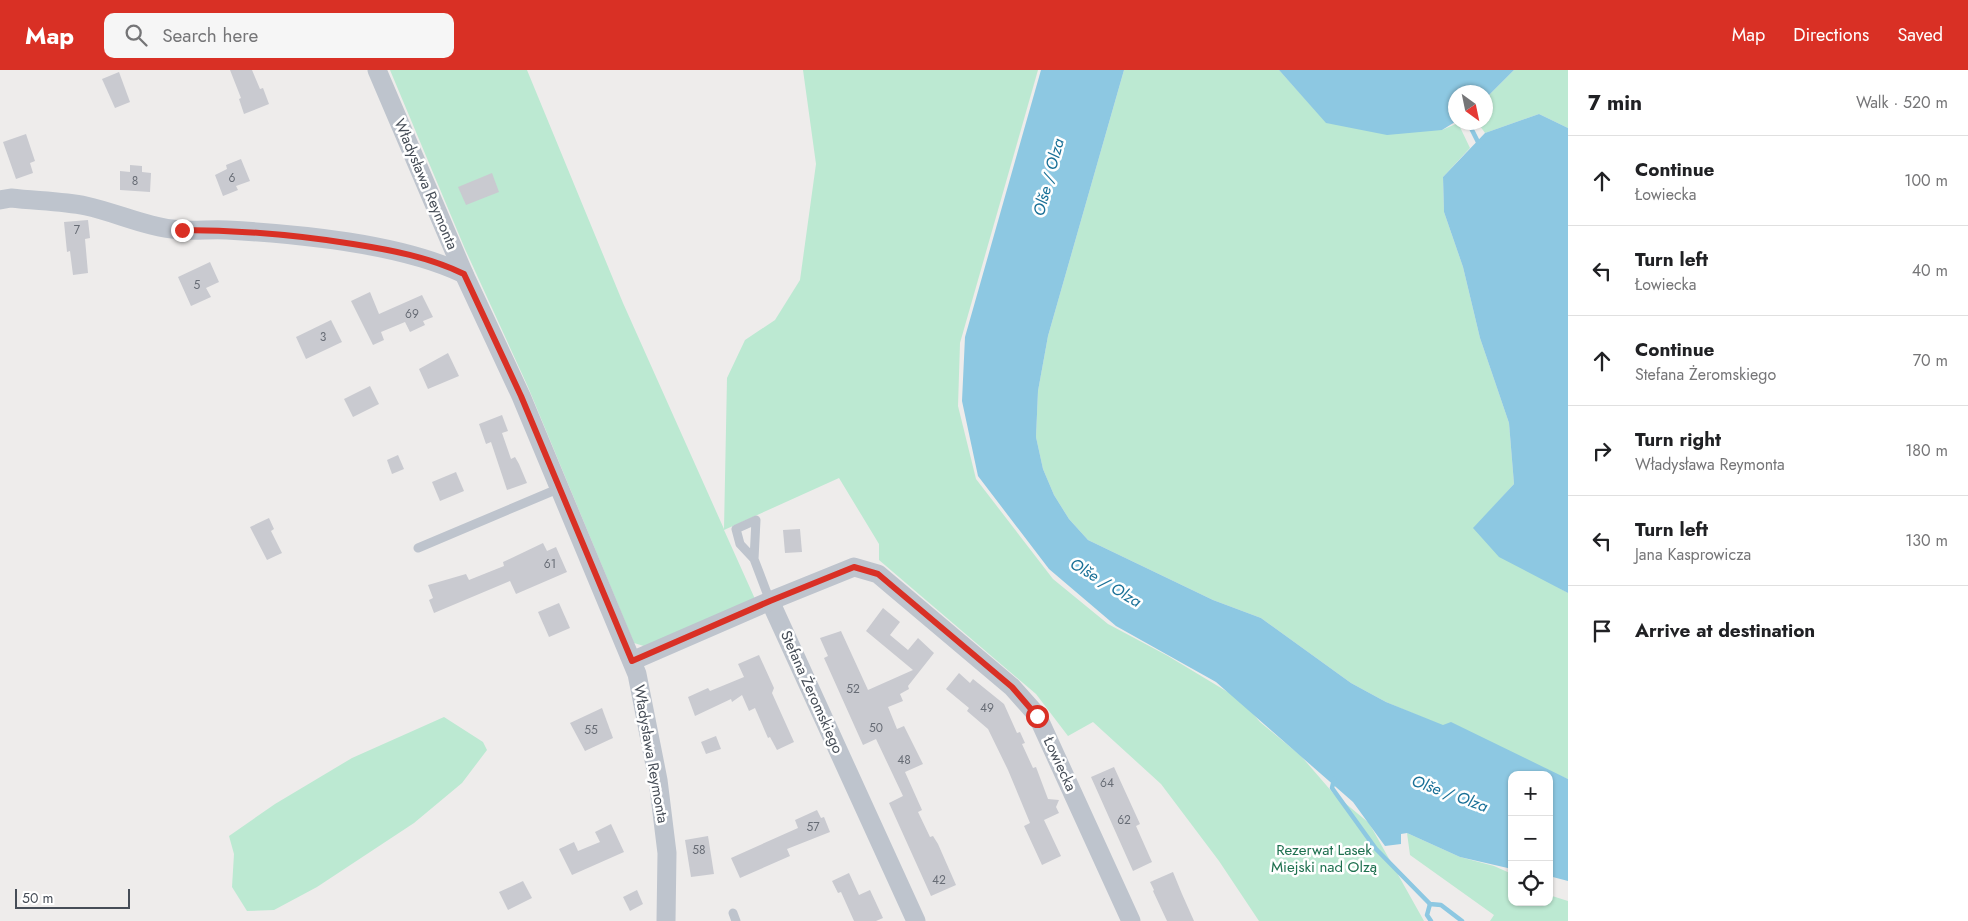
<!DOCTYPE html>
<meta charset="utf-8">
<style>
:root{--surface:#fff;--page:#f6f6f6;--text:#202124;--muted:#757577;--line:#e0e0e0;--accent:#d93025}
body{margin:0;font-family:Jost,sans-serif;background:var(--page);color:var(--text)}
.controls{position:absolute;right:15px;bottom:15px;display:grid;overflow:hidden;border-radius:10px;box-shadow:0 1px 4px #0004}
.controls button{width:45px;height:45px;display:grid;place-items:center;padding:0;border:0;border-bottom:1px solid var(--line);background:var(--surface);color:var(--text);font:25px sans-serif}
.compass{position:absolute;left:1448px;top:15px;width:45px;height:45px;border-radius:50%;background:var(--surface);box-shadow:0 1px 4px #0004;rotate:147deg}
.scale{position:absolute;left:15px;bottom:12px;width:115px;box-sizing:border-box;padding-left:5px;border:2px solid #464d57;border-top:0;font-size:14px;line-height:18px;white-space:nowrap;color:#464d57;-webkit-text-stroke:4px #fff;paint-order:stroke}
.stop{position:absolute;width:15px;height:15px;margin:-11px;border:4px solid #d93025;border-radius:50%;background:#fff}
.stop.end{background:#d93025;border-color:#fff;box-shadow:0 1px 5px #0008}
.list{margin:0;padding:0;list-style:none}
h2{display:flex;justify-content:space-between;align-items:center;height:65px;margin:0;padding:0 20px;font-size:21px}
h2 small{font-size:16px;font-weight:400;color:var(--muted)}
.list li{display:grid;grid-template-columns:32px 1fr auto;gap:15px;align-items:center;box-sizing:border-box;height:90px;padding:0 20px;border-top:1px solid var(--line)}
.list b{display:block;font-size:19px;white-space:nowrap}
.list p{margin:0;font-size:16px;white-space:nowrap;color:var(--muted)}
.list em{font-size:16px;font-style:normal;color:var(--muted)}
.icon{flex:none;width:28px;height:28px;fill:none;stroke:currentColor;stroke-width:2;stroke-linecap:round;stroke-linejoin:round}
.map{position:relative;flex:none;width:1568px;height:851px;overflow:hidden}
header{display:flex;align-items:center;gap:30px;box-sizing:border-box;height:70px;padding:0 25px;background:var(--accent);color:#fff}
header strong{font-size:24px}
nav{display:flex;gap:28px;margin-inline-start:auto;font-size:18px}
.search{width:350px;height:45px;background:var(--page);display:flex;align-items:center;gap:12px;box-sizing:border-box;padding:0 18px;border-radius:10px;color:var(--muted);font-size:19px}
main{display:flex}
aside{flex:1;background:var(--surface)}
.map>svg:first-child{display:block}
</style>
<header>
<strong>Map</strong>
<div class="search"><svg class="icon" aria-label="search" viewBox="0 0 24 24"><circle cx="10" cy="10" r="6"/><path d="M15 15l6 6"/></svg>Search here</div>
<nav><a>Map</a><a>Directions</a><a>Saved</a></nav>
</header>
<main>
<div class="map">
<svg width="1568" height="851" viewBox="0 0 1568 851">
<rect width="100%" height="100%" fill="#eeeceb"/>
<g fill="#bce9d2">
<path d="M390 0H527L623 233 724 459 727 308 745 270 775 250 800 210 816 94 803 0H1038L960 273 958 336 976 409 1053 509 1108 554 1168 586 1241 630 1260 652 1301 686 1333 723 1369 753 1424 851H1259L1219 791 1161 714 1093 652 1068 666 1036 624 879 490V474L839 408 724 460 755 529 647 577 634 573 528 317 465 179Z"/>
<path d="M1124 0H1279L1327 53 1442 60 1458 53 1470 78 1443 107 1444 142 1463 197 1480 268 1509 353 1514 414 1474 458 1540 507 1568 523V709L1386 632 1351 613 1261 548 1213 530 1088 470 1069 449 1054 425 1043 399 1036 367 1038 321 1048 266Z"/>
<path d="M1514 0H1568V58L1539 44 1485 63 1478 53 1486 52V28Z"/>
<path d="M444 647 483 672 487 680 462 713 414 753 317 817 274 840 247 841 232 817 234 784 229 766 275 734 352 688Z"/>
<path d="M1407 763 1460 787 1494 796 1512 804V832H1549V825L1568 831V851H1490L1494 845 1410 785Z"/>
</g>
<g fill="#8dc8e2">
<path d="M1041 0H1124L1048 266 1038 321 1036 367 1043 399 1054 425 1069 449 1088 470 1213 530 1261 548 1351 613 1386 632 1443 655 1451 652 1568 709V811L1549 806V705H1512V799L1460 787 1407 763 1401 764V774L1385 776 1353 732 1216 612 1116 556 1049 499 978 406 962 331 965 267Z"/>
<path d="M1279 0H1514L1486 28V22H1456L1455 52 1442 60 1387 65 1326 53Z"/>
<path d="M1539 44 1568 58V523L1499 487 1473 458 1514 414 1509 353 1480 268 1463 197 1444 142 1443 107 1485 63Z"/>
</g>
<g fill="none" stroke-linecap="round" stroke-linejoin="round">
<g stroke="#8dc8e2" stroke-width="4.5">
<path d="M1468 52 1480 76"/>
<path d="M1334 709 1332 718 1376 779 1430 834 1441 835 1462 851"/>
<path d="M1430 834 1427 845 1431 851"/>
</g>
</g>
<g fill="#c9cad0">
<path d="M230 0H252L260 19 263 18 269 34 244 44 239 29 241 28Z"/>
<path d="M119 2 130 32 115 38 102 9Z"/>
<path d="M26 64 35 91 30 93 33 103 16 109 3 72Z"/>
<path d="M241 89 250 111 236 116 238 120 223 126 215 105 227 99 226 95Z"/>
<path d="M130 95 142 96V102L151 103 150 122 120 120V101L130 102Z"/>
<path d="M492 103 499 122 466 135 458 117Z"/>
<path d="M88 150 90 168 85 169 88 203 73 205 70 181 67 182 64 152Z"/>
<path d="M210 192 219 212 206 218 211 227 191 236 178 207Z"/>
<path d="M370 222 379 244 422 225 433 247 423 251 425 255 410 262 405 252 381 262 384 270 373 275 351 231Z"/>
<path d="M331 250 342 272 306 289 296 267Z"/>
<path d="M448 283 459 306 428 319 419 299Z"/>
<path d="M370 316 379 334 353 347 344 329Z"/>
<path d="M502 345 508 361 502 363 511 389 515 387 519 394 527 413 507 420 491 372 486 374 479 354Z"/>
<path d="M398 385 404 399 392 404 387 390Z"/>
<path d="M456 402 464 421 440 431 432 412Z"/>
<path d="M269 448 274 459 271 461 282 483 267 490 250 457Z"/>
<path d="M800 459 802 482 785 483 783 460Z"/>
<path d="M543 473 547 481 556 477 567 502 516 524 510 511 434 543 429 530 433 528 428 515 466 504 469 510 504 496 503 492Z"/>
<path d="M559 533 570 558 549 567 538 542Z"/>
<path d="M883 538 900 552 890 565 908 580 918 568 934 583 908 616 909 619 900 624 903 631 888 637 897 659 904 656 923 694 905 702 922 740 918 742 930 767 933 766 938 774 956 815 931 826 889 733 903 726 876 669 863 675 824 588 828 586 820 568 841 561 868 620 913 600 866 561Z"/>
<path d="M759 585 774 618 772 623 794 672 777 680 770 667 768 668 755 638 749 641 742 625 732 632 731 629 695 646 688 627 708 618 710 621 744 607 738 594Z"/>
<path d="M959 603 970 613 973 609 1004 634 1017 663 1020 662 1025 673 1022 674 1033 698 1036 697 1048 729 1059 730 1056 737 1059 743 1044 750 1061 786 1042 795 1024 756 1030 753 1008 700 988 659 967 641 969 638 946 619Z"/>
<path d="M602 638 613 668 585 681 570 653Z"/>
<path d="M716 666 721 679 706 684 701 672Z"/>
<path d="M1114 697 1140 754 1136 756 1152 792 1133 801 1091 707Z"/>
<path d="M817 740 821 748 824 747 830 762 787 779 790 786 740 808 731 788 798 758 795 750Z"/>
<path d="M611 754 624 782 572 805 559 779 574 772 578 781 600 772 595 762Z"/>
<path d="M708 766 714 804 691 807 685 770Z"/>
<path d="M1173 802 1182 824 1194 851H1167L1153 821 1154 820 1150 812Z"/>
<path d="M849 803 859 825 870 820 883 848 876 851H854L841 822 838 823 832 811Z"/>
<path d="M523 811 532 828 508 840 499 822Z"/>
<path d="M637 820 643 834 630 841 623 827Z"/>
</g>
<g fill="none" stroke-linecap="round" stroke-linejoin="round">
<g stroke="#bec4cd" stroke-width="9">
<path d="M418 478 560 418"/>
<path d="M754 489 740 474 736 459 756 450 754 489 770 531"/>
<path d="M733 843 736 851"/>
</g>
<g stroke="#bec4cd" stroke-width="19">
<path d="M377 0 464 204 521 326 637 604 658 710 667 783 666 851"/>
<path d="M0 130 11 128C36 131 62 131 86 136 118 143 148 158 181 160 197 161 212 159 227 160 298 164 400 173 464 204"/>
<path d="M770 531 916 851"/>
<path d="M632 591 770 531 854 497 878 504 1012 617 1037 645 1131 851"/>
</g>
</g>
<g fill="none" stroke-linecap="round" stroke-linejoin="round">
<path stroke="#d93025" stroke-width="6" d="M182 160C239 160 296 165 353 174 391 180 429 187 464 204L521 326 632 591 770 531 854 497 878 504 1012 617 1037 646"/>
</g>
<g text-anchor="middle" stroke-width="5" stroke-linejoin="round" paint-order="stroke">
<g font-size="12" fill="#676c75">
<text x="232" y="112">6</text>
<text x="135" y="115">8</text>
<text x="77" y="164">7</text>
<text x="197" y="219">5</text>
<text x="412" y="248">69</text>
<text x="323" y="271">3</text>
<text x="550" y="498">61</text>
<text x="853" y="623">52</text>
<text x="987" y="642">49</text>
<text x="876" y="662">50</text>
<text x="591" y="664">55</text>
<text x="904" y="694">48</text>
<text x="1107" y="717">64</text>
<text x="1124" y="754">62</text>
<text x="813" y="761">57</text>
<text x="699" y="784">58</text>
<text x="939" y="814">42</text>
</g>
<g font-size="15" fill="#464d57" stroke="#fff">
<text transform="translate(426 114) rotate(67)" y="5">Władysława Reymonta</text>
<text transform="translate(812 622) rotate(66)" y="5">Stefana Żeromskiego</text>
<text transform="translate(651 684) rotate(80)" y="5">Władysława Reymonta</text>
<text transform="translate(1060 694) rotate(65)" y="5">Łowiecka</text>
</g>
<g font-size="15" fill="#1e704f" stroke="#fff">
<text x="1324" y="785">Rezerwat Lasek<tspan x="1324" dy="17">Miejski nad Olzą</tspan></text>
</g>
<g font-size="16" font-style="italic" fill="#197097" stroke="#fff">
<text transform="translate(1048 107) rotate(-75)" y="6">Olše / Olza</text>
<text transform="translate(1106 512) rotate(31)" y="6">Olše / Olza</text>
<text transform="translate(1450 723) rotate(20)" y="6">Olše / Olza</text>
</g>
</g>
</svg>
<div class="controls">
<button>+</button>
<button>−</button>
<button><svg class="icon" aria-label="locate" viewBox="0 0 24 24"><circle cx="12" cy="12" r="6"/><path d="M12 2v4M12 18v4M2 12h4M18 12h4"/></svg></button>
</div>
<svg class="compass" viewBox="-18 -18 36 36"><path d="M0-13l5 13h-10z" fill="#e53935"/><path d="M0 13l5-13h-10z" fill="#757577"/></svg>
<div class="scale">50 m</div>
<div class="stop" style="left:1037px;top:646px"></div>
<div class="stop end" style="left:182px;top:160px"></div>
</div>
<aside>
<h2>7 min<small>Walk · 520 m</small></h2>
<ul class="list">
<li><svg class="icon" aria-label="ahead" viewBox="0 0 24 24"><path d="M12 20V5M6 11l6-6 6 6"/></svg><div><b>Continue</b><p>Łowiecka</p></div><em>100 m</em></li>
<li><svg class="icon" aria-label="left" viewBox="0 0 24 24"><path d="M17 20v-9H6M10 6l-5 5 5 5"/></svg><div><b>Turn left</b><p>Łowiecka</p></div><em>40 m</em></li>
<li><svg class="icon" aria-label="ahead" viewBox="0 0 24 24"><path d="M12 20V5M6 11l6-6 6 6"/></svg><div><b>Continue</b><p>Stefana Żeromskiego</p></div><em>70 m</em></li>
<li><svg class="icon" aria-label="right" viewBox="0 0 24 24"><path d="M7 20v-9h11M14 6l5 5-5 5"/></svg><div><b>Turn right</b><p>Władysława Reymonta</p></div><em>180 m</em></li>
<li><svg class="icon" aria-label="left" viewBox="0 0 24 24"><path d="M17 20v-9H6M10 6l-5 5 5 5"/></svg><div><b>Turn left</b><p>Jana Kasprowicza</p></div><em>130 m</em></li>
<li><svg class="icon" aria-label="arrive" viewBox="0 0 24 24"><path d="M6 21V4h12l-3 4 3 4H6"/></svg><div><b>Arrive at destination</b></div></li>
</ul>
</aside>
</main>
